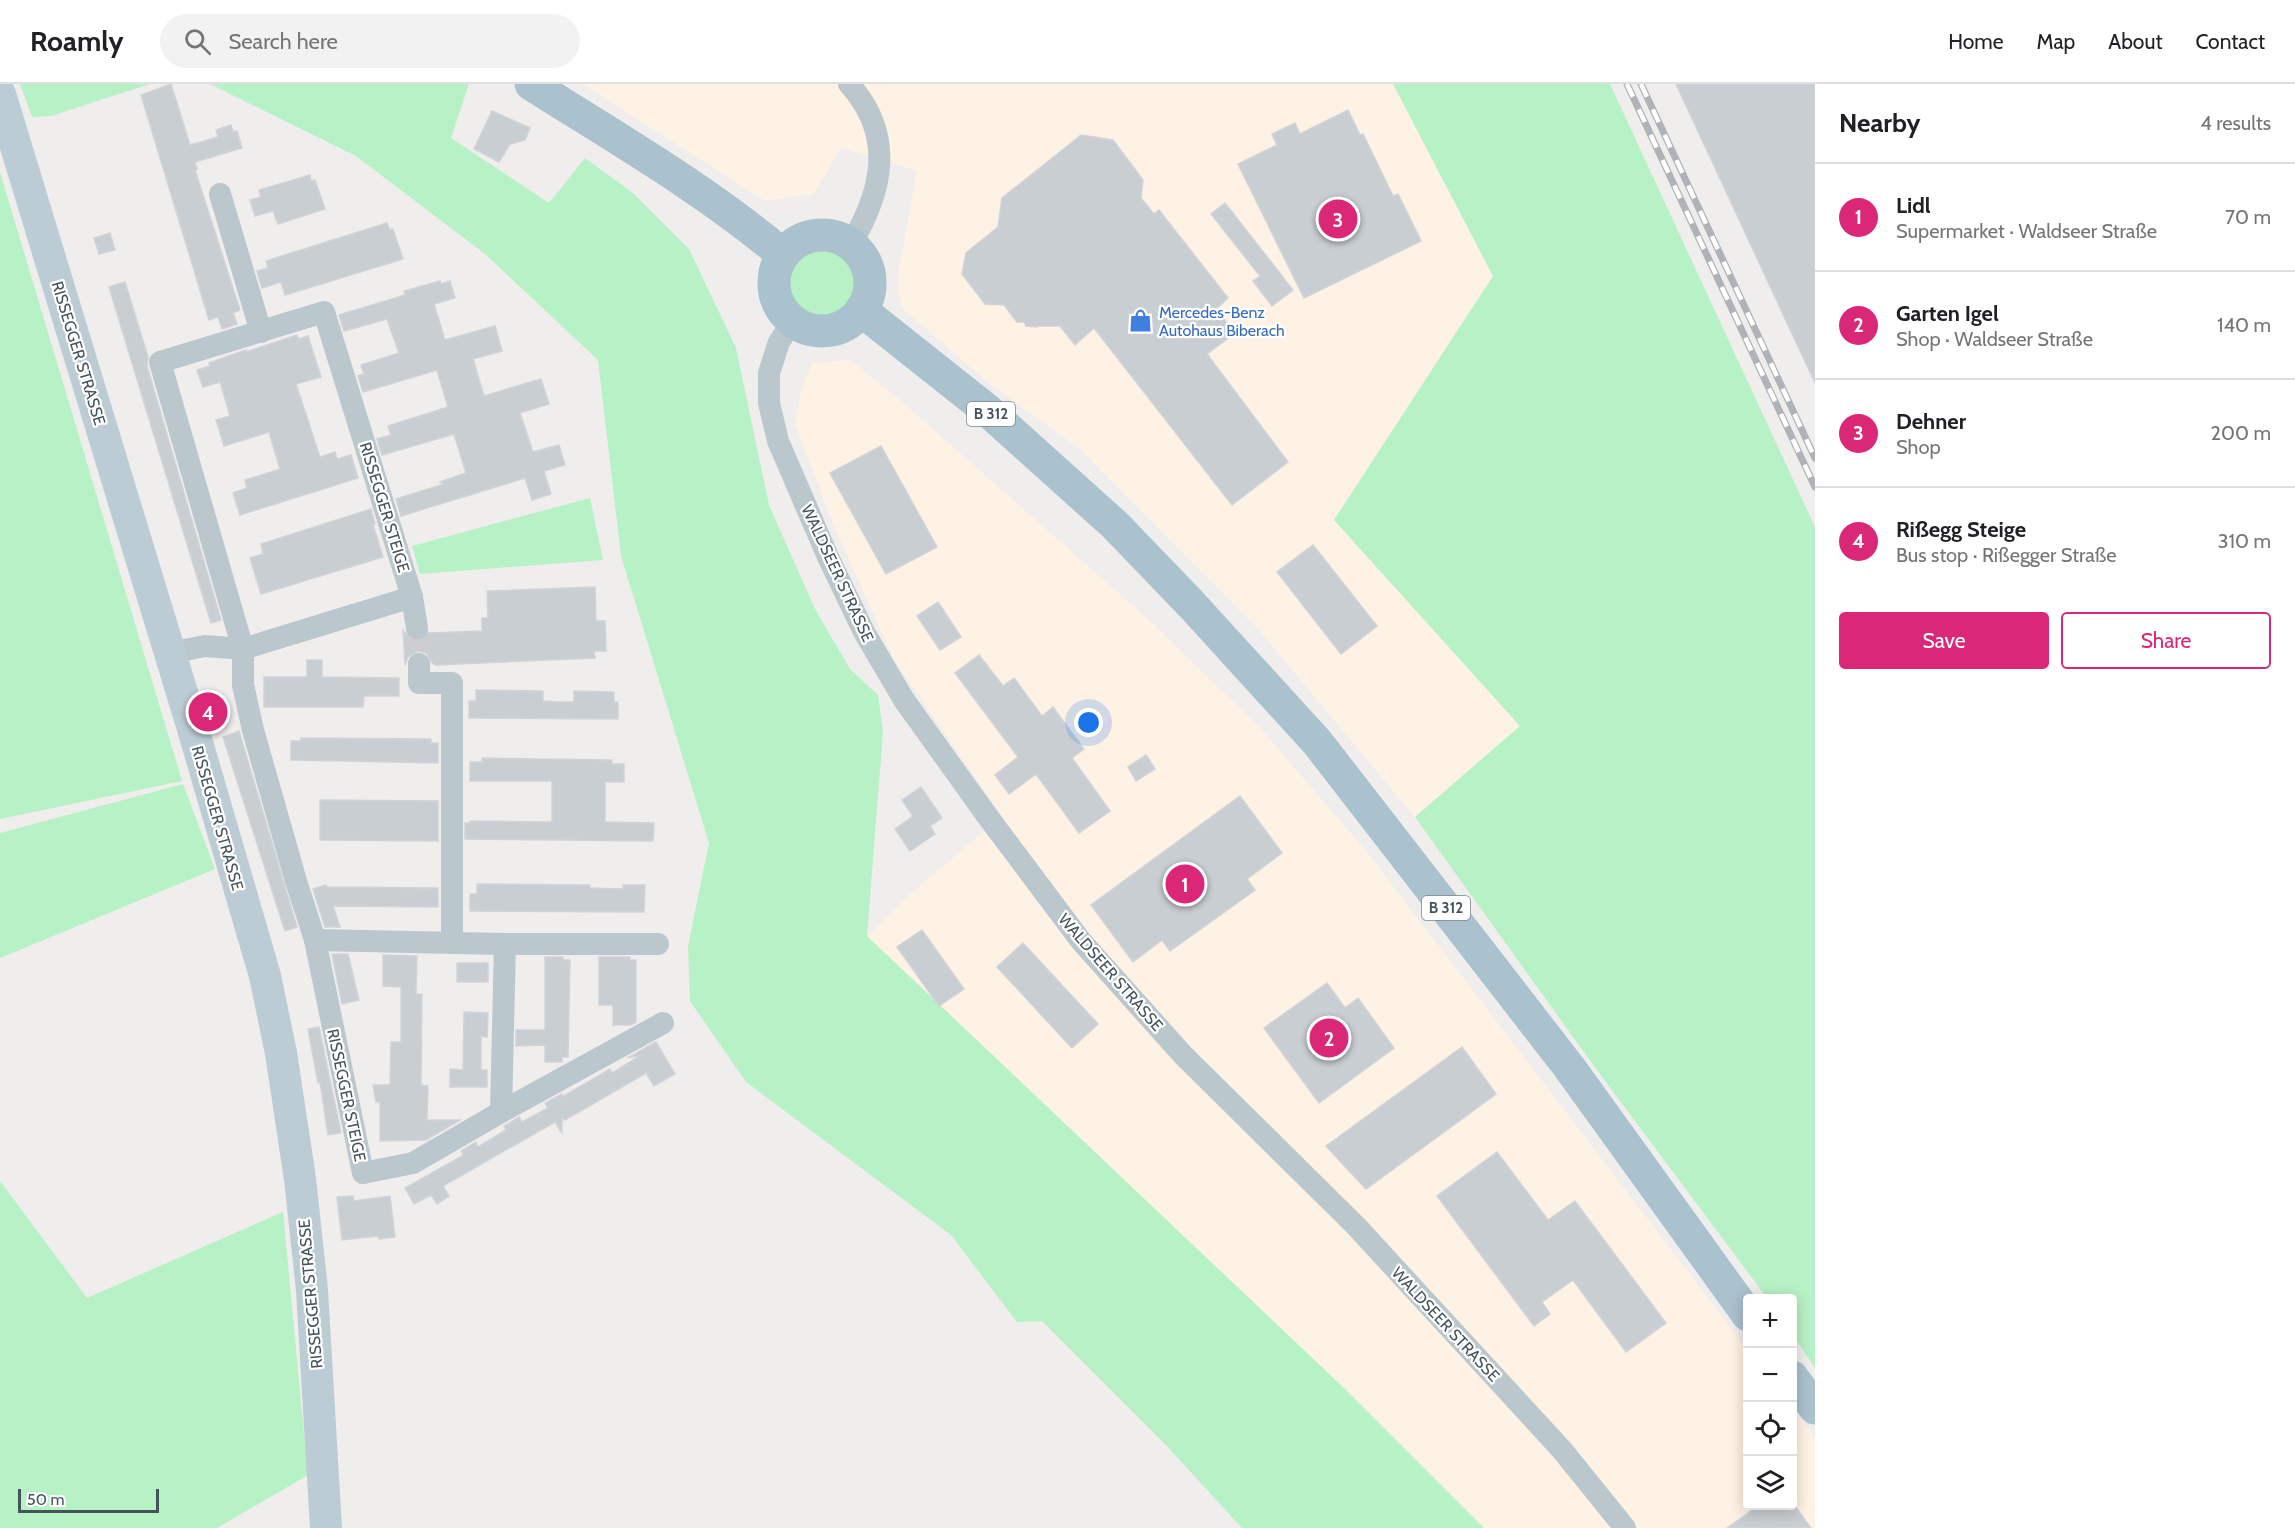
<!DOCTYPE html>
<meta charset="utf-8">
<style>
:root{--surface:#fff;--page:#f2f2f2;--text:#202124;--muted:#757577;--line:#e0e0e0;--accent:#db2777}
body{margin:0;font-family:Cabin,sans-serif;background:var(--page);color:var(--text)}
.controls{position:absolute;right:18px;bottom:18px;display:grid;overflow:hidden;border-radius:6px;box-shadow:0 3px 15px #0003}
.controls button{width:54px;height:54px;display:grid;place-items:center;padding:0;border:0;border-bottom:2px solid var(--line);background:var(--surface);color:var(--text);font:30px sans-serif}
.scale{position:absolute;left:18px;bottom:15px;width:141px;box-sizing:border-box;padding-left:6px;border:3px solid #44545b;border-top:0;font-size:16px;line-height:21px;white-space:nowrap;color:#44545b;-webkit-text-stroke:4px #fff;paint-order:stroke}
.you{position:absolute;left:1089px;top:639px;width:21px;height:21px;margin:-15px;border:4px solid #fff;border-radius:50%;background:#1a73e8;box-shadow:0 0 0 9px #1a73e833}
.badge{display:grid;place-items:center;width:39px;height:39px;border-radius:50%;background:var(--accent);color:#fff;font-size:20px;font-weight:700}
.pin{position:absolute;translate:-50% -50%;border:3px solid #fff;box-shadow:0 2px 6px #0006}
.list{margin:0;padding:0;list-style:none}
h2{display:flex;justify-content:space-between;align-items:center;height:78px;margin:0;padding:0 24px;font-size:26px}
h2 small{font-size:20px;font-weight:400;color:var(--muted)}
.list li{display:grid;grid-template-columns:39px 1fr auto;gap:18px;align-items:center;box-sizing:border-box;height:108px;padding:0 24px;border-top:2px solid var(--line)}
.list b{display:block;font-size:22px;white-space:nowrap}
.list p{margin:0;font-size:20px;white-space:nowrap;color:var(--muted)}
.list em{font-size:20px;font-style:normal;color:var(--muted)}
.actions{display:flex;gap:12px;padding:18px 24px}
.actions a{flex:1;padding:14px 0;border:2px solid var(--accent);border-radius:6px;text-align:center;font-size:21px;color:var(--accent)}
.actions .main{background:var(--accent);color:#fff}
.icon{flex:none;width:33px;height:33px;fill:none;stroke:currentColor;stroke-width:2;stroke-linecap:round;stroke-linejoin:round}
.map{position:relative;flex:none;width:1815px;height:1444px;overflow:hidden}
header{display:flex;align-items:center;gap:36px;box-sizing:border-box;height:84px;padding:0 30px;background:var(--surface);border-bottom:2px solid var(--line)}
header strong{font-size:28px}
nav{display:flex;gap:33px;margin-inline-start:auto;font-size:21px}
.search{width:420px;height:54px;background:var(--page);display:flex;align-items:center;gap:15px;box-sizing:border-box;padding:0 21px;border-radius:33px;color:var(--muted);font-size:22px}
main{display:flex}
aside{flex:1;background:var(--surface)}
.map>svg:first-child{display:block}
</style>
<header>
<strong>Roamly</strong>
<div class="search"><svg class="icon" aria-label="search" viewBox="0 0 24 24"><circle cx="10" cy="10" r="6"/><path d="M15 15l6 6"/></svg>Search here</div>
<nav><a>Home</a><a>Map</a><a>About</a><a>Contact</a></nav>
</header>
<main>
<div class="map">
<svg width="1815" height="1444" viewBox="0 0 1815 1444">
<rect width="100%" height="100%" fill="#f0eded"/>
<g fill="#fdf2e4">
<path d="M582 0H1393L1493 192 1334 436 1520 642 1415 733 1259 546 1080 365 992 302 902 224 897 197 917 87 841 64 814 110 765 117Z"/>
<path d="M850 276 901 317 1149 536 1261 645 1367 768 1747 1265 1748 1422H1792L1793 1324 1815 1354V1444H1484L1345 1305 867 852 916 805 1002 732 894 576 833 440 795 340 801 307 812 279Z"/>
</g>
<g fill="#b7f1c6">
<path d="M20 0H150L51 32 32 33Z"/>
<path d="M210 0H469L451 54 549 119 585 74 633 109 689 165 736 264 769 421 815 525 850 585 878 611 883 648 867 852 1345 1305 1484 1444H1242L1165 1360 1042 1237 1017 1238 951 1151 746 998 690 917 688 862 709 759 621 472 598 276 485 170 356 72Z"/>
<path d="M1393 0H1610L1815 443V1284L1793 1251 1792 1214H1767L1594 982 1415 733 1520 642 1334 436 1493 192Z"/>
<path d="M0 88 182 697 0 735Z"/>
<circle cx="822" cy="199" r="34"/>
<path d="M590 414 603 476 420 490 412 462Z"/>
<path d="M183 700 215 785 0 874V749Z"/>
<path d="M0 1097 87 1214 283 1128 308 1391 217 1444H0Z"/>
</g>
<g fill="#c9ced2" stroke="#d0d4d9" stroke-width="1.5">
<path d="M171 0 190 61 218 53 216 46 231 41 233 48 237 47 242 64 195 78 197 85 195 86 240 226 233 229 237 240 222 245 218 233 209 236 141 11Z"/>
<path d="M1676 0H1815V299Z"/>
<path d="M1348 26 1360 51 1363 50 1393 112 1398 110 1421 157 1304 214 1238 80 1277 61 1272 50 1295 39 1300 50Z"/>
<path d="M492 27 530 44 525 56 510 60 499 78 474 65Z"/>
<path d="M1081 51 1113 56 1143 96 1141 114 1154 130 1159 126 1228 214 1216 225 1235 249 1207 270 1288 378 1232 421 1094 244 1075 261 1060 242H1038L1036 243 1026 242 1024 238H1017L1004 221 985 220 962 190 966 169 998 143 1002 114Z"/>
<path d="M310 91 311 97 315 96 325 125 278 140 273 127 255 132 250 116 261 113 259 106Z"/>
<path d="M1225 119 1293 206 1272 222 1253 197 1260 192 1211 130Z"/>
<path d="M387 139 390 146 393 145 403 175 285 211 281 198 262 204 257 187 268 184 266 177Z"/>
<path d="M110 149 115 166 99 170 94 154Z"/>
<path d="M440 197 441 200 450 197 455 214 434 220 445 256 495 242 502 267 473 275 484 312 541 295 549 320 520 329 533 368 559 361 565 381 544 387 551 410 532 416 525 394 401 432 396 415 444 400 440 398 466 389 454 350 382 371 377 355 391 351 388 342 448 323 437 286 363 308 358 292 364 290 361 281 399 269 387 235 344 247 339 231 405 211 404 207Z"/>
<path d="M125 198 148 273 147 282 221 536 211 539 109 203Z"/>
<path d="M297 251 299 255 308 252 321 293 296 300 320 373 335 368 337 375 351 371 358 394 240 431 233 409 247 404 245 396 280 385 269 348 224 362 216 336 230 332 220 298 203 303 197 286 210 282 209 279 231 271 246 266V268Z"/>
<path d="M881 362 937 463 886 490 830 389Z"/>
<path d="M371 425 375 440 373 441 383 473 261 510 250 474 263 470 261 460Z"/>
<path d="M1313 461 1377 542 1341 570 1277 488Z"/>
<path d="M595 503 596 537H605L606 567H594L595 574 436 581 432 579 426 569 418 567 408 573 405 581 403 545 407 553 419 557 425 555 429 549 482 547V534H488L487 507Z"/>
<path d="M938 518 961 553 940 566 917 532Z"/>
<path d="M979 571 1003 602 1014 594 1042 632 1053 623 1084 665 1072 674 1110 727 1079 749 1036 690 1009 710 995 691 1018 673 955 589Z"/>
<path d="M307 576H322V593L399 594V612H364L363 623H264V593H307Z"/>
<path d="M476 606 543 607V617L558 618H574V607L614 608V618H618V635L469 634V617H476Z"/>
<path d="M239 647 297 843 285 847 223 653Z"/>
<path d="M301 654 431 655V659H438V679L291 676V657H301Z"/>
<path d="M1146 671 1155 685 1136 697 1128 683Z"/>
<path d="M482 674 612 676V680H624V698H605V738L654 739 653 757 465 755V739H470V737L552 738V697H470V678H482Z"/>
<path d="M921 703 942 734 930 742 935 750 910 767 895 745 913 732 902 716Z"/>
<path d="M1240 712 1282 769 1247 795 1255 806 1170 867 1162 856 1133 878 1091 821Z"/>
<path d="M320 716 438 717V757L320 756Z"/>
<path d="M477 800 590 801V804L623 805V801H645L644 828 470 827V810H477Z"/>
<path d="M326 801 327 803 438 804V823L333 822 340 843H325L313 805Z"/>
<path d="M922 846 964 905 939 922 897 863Z"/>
<path d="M1023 859 1098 940 1072 964 997 883Z"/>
<path d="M332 870H348L359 916 342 920Z"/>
<path d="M383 871 417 872 416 910H422L421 1001 428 1002 427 1036H460L426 1056 380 1057V1018H376L373 1001H390L391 958H401V903L383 902Z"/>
<path d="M545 873H563V876H570L568 973H562V978H545V961L516 962V946H545Z"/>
<path d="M599 873H630V876H636V938L631 941H613V921H599Z"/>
<rect x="457" y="879" width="31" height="19"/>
<path d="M1327 899 1345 924 1358 914 1394 964 1319 1019 1264 944Z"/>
<path d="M464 928 488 929 487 953 481 952V986H487V1003H450V985L463 986Z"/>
<path d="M319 943 341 1049 328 1051 320 998 318 999 308 945Z"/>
<path d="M656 958 675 990 654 1002 646 989 565 1036 562 1034V1049L555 1038 443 1102 449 1112 437 1120 431 1111 414 1120 405 1104 464 1071 461 1067 476 1058 478 1063 506 1046 504 1042 508 1040 519 1033 522 1038 548 1024 545 1019 562 1010V1013L610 985 612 989 638 973H629Z"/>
<path d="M1462 963 1496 1010 1366 1105 1326 1062Z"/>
<path d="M1497 1068 1548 1136 1575 1117 1666 1239 1626 1268 1573 1196 1542 1218 1550 1230 1534 1242 1437 1112Z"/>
<path d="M353 1112 354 1117 390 1112 395 1153 379 1155 378 1152 342 1156 337 1113Z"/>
<path d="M1758 1422H1795L1811 1444H1727Z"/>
</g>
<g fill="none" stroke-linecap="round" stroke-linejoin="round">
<path stroke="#ceced0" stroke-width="22" stroke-dasharray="22 11" stroke-linecap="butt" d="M417 544 419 580"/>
<g stroke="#bac7cd" stroke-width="22">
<path d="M849 0C895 51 883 106 851 160"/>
<path d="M220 110 261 248"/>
<path d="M793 237 779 258 769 289V319L778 357 828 473 864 548 904 616 988 733 1081 857 1183 971 1356 1142 1562 1366 1625 1444"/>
<path d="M412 513 243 565V601L253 646 296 797 315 856 363 1089 413 1079 501 1028 505 860"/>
<path d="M170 569 205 562 243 565 160 278 324 228 412 513 417 544"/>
<path d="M419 580V599H452V859"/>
<path d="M315 856 505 860H658"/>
<path d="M501 1028 663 939"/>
</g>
<path stroke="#bcccd5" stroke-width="32" d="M0 10 194 648 265 892 281 969 300 1095 312 1206 326 1444"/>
<g stroke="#aac1ce" stroke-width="33">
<path d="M531 0C616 54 705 105 782 170"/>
<circle cx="822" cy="199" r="48"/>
<path d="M861 226 987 326 1115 441 1192 521 1317 658 1569 983 1748 1231"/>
<path d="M1792 1293 1815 1324"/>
</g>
<defs>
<g id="rail">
<path d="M1627 0 1815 403"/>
<path d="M1641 0 1815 374"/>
</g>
</defs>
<use href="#rail" stroke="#afb3b8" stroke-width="7"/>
<use href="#rail" stroke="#fff" stroke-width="4.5" stroke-dasharray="14" stroke-linecap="butt"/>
</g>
<defs>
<symbol id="shop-bare" viewBox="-9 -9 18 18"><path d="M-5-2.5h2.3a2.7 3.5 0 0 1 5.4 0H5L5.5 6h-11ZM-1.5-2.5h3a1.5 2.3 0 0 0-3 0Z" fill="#3f7fe0" stroke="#fff" stroke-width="2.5" paint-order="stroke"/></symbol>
</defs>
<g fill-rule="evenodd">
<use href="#shop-bare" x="1124" y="220" width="33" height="33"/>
</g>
<g text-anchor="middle" stroke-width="4.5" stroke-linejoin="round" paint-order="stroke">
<g fill="#fff" stroke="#7c878c" stroke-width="1.5">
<rect x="967" y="318" width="48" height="24" rx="4.5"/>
<rect x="1422" y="812" width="48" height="24" rx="4.5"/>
</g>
<g font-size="15" font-weight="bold" fill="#44545b">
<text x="991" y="335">B 312</text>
<text x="1446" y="829">B 312</text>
</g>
<g font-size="16" fill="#366cbe" stroke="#fff" text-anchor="start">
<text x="1159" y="234">Mercedes-Benz<tspan x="1159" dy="18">Autohaus Biberach</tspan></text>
</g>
<g font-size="16" fill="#44545b" stroke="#fff">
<text transform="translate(79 269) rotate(73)" y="6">RISSEGGER STRASSE</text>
<text transform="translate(385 423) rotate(73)" y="6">RISSEGGER STEIGE</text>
<text transform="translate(838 489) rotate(65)" y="6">WALDSEER STRASSE</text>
<text transform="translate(218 734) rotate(74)" y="6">RISSEGGER STRASSE</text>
<text transform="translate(1111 888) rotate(49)" y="6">WALDSEER STRASSE</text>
<text transform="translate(347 1011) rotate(78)" y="6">RISSEGGER STEIGE</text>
<text transform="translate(310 1210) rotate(-95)" y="6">RISSEGGER STRASSE</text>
<text transform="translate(1446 1240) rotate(47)" y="6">WALDSEER STRASSE</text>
</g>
</g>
</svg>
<div class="controls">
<button>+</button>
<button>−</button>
<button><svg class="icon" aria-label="locate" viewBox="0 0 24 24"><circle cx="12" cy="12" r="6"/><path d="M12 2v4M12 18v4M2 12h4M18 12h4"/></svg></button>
<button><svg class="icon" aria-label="layers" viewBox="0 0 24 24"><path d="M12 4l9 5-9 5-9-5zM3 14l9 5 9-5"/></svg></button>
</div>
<div class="scale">50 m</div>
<div class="you"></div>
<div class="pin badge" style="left:1185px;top:800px">1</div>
<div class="pin badge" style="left:1329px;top:954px">2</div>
<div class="pin badge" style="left:1338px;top:135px">3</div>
<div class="pin badge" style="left:208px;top:628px">4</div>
</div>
<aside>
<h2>Nearby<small>4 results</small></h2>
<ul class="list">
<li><span class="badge">1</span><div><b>Lidl</b><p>Supermarket · Waldseer Straße</p></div><em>70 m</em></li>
<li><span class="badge">2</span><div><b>Garten Igel</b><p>Shop · Waldseer Straße</p></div><em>140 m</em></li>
<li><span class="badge">3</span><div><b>Dehner</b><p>Shop</p></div><em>200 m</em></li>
<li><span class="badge">4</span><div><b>Rißegg Steige</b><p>Bus stop · Rißegger Straße</p></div><em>310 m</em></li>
</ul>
<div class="actions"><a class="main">Save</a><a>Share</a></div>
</aside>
</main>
